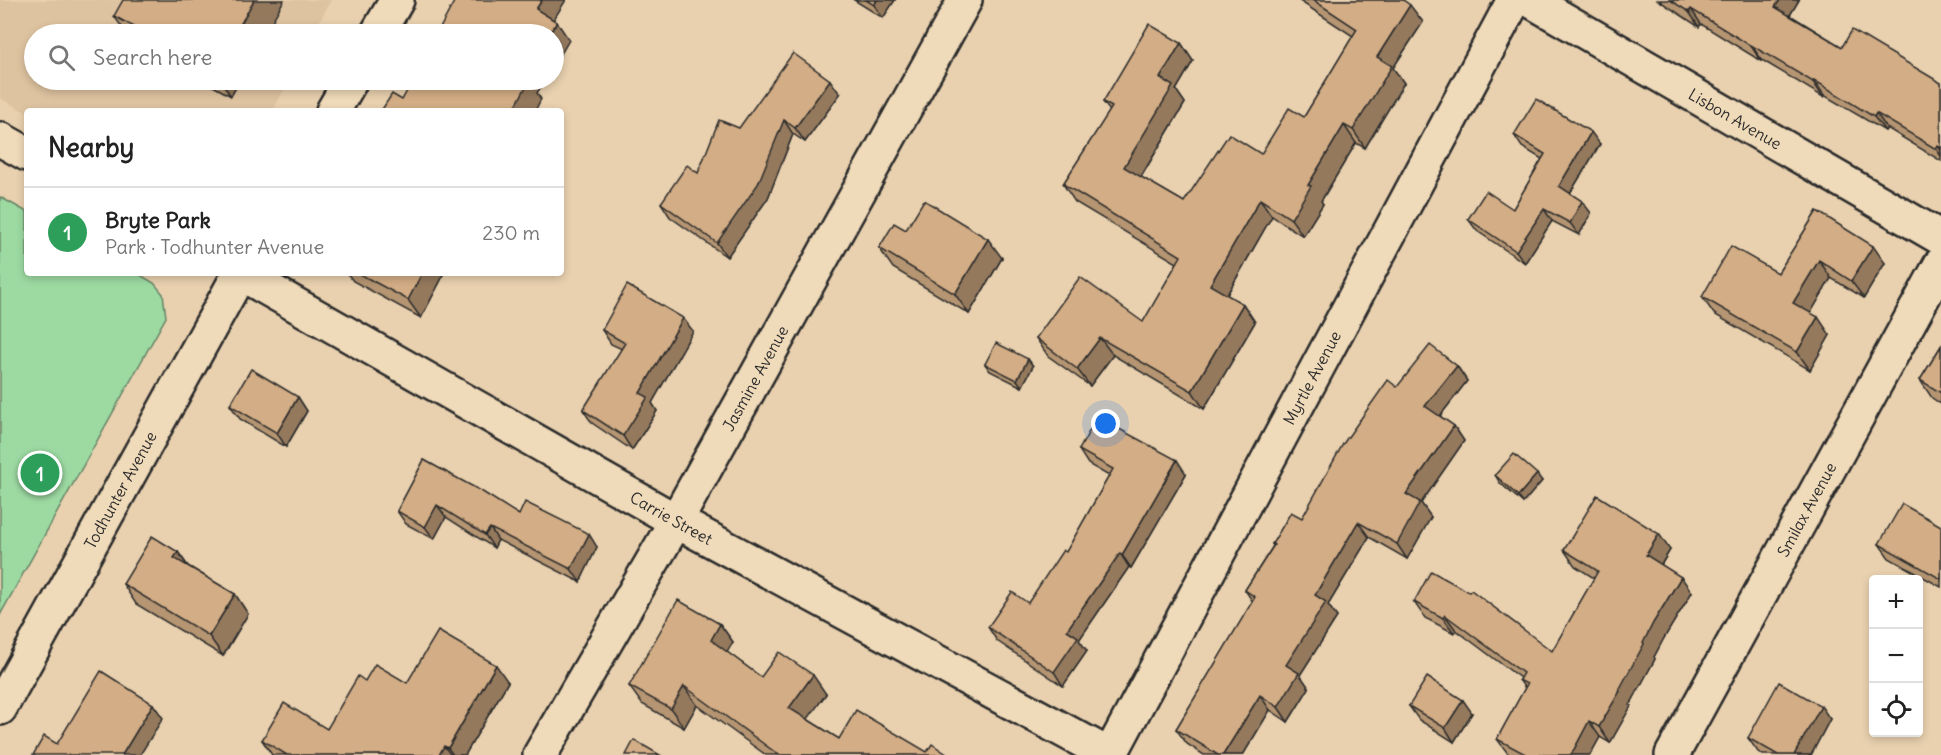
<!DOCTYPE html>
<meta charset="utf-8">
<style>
:root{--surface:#fff;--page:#f6f6f6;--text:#222;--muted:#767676;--line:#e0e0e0;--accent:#c8321e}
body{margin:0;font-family:Delius,sans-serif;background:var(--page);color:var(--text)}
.controls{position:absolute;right:18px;bottom:18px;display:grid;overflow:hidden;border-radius:6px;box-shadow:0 3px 9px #0003}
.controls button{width:54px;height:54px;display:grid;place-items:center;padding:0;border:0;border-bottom:2px solid var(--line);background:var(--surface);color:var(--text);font:30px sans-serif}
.you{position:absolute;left:1106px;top:424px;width:21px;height:21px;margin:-15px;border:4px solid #fff;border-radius:50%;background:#1a73e8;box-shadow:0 0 0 9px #1a73e833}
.badge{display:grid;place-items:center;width:39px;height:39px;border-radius:50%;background:var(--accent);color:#fff;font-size:20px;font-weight:700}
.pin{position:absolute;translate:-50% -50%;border:3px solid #fff;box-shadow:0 2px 6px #0006}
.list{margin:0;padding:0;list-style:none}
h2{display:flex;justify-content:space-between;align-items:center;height:78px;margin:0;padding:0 24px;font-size:26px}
h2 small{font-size:20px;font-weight:400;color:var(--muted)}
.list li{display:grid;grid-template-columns:39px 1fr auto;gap:18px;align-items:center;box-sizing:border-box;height:90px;padding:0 24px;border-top:2px solid var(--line)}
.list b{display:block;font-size:22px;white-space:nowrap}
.list p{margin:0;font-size:20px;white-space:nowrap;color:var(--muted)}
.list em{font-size:20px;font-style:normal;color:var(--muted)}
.icon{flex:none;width:33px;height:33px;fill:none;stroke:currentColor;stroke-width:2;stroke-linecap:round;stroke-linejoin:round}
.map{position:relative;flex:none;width:1941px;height:755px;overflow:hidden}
.search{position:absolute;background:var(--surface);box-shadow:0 3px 9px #0003;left:24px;top:24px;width:540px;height:66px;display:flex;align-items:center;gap:15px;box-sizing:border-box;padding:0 21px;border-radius:33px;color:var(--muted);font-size:22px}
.panel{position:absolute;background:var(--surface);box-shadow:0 3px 9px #0003;left:24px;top:108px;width:540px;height:168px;border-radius:6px}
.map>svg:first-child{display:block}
</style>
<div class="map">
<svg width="1941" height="755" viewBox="0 0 1941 755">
<rect width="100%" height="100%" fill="#e9d1af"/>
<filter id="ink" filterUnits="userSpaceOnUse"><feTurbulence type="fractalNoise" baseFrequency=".0167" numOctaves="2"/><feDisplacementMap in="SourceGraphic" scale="12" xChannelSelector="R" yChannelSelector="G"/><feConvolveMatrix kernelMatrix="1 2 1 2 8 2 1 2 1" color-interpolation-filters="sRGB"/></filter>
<g filter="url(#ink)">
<path fill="#dec3a0" d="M0 0H331L313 34H34V80H289L273 111H27V113L0 98Z"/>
<path fill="#9ddaa2" stroke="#648266" stroke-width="1.5" d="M0 197 27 212V273H137L154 283 163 294 166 317 0 615Z"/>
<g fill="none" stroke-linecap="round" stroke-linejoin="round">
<defs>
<g id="minor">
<path id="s1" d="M1530 0 1941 238"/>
<path d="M377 34 397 0"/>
<path d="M333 111 351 80"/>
<path d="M0 139 27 154"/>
<path id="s2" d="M240 273 676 521 1109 755"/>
<path id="s3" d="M0 708 240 273"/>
<path id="s4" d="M540 755 676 521 965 0"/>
<path id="s5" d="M1110 755 1514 0"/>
<path id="s6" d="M1672 755 1941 264"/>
</g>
</defs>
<use href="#minor" stroke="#2b2b2b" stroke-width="38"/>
<use href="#minor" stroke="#efdab9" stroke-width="33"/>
</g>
<g fill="#b59572" stroke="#2b2b2b" stroke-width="1.5">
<path d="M854 0H895L883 18Z"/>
<path d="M1298 0H1403L1423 22 1393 68 1404 83 1365 148 1356 143 1321 201 1323 204 1303 236 1272 216 1227 295 1243 304 1255 322 1204 409 1113 355 1090 386 1048 356 1036 338 1143 322 1177 263 1075 202 1063 184 1110 111 1103 102 1181 43 1193 61 1176 90 1185 103 1141 177 1184 202 1261 154 1304 117 1353 36Z"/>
<path d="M1658 0H1799L1790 15 1842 47 1941 83V161L1887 128 1885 131 1824 95 1823 97 1762 60 1761 61 1701 24 1699 27Z"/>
<path d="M114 16 265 34H127Z"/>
<path d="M202 80H240L231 96Z"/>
<path d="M840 94 805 142 793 134 768 198 727 257 670 217 661 203 698 173 739 128Z"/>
<path d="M1514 135 1600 144 1570 193 1591 213 1579 235 1552 221 1525 263 1477 231 1468 219 1513 209 1542 159 1522 147Z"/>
<path d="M1817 211 1885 263 1864 298 1831 278 1810 313 1830 335 1810 370 1714 314 1702 297 1778 273Z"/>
<path d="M879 248 1002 258 969 314 893 268Z"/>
<path d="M347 273H441L443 276 421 318 353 281Z"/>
<path d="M602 330 693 331 652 403 657 411 632 450 592 423 583 410 622 349 611 344Z"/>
<path d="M1941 346V404L1932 398 1920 380Z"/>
<path d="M1028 359 1033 366 1022 387 990 371 985 364Z"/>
<path d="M1457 366 1467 381 1440 416 1454 426 1464 441 1421 503 1431 517 1407 559 1369 537 1328 605 1337 617 1300 675 1309 688 1288 722 1270 710 1243 755H1204L1187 744 1176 729 1253 602 1245 590 1273 546 1272 544 1302 518 1397 387Z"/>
<path d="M298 397 307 411 286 447 240 419 230 405Z"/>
<path d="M1079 450 1186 474 1131 568 1129 567 1079 640 1087 651 1063 686 997 641 988 627 1028 603 1066 552 1109 476 1088 464Z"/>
<path d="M424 460 519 515 597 547 580 582 498 540 494 548 446 517 434 539 406 524 397 511Z"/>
<path d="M1495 475 1542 481 1523 503 1500 483Z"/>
<path d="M1941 526V587L1889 558 1879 544Z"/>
<path d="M1564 550H1670L1661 565 1692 592 1664 638 1654 657 1655 659 1630 705 1631 706 1610 743 1600 737 1590 755H1509L1497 739 1525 688 1519 680 1520 678 1456 630 1454 633 1425 618 1414 602 1552 651 1594 578 1575 566Z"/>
<path d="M178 552 188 566 235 594 248 614 223 656 136 604 123 584Z"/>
<path d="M720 624 733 642 727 652 761 677 826 694 807 719 839 739 948 755H766L697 705 684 728 642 704 629 686Z"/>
<path d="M365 681 407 683 508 682 465 755H272L262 740 327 729Z"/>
<path d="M1409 706 1472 713 1454 742 1419 720Z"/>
<path d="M1830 719 1811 755H1763L1758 752 1748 738Z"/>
</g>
<g fill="#94795d" stroke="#2b2b2b" stroke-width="1.5">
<path d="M254 0H284L265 34H235Z"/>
<path d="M542 0H566L549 27 536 9Z"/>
<path d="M877 0H895L883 18 874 5Z"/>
<path d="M1780 0H1799L1786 22 1775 7Z"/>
<path d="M1410 5 1423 22 1393 68 1404 83 1365 148 1353 130 1377 57Z"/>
<path d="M1691 9 1701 24 1699 27 1689 12Z"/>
<path d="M557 22 569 40 554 66V34H549Z"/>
<path d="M1181 43 1193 61 1176 90 1185 103 1136 185 1124 167 1160 78Z"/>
<path d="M1751 45 1762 60 1761 61 1751 46Z"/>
<path d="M220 80H240L231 96Z"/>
<path d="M524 80H545L537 93 541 99 535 111H513Z"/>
<path d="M830 80 840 94 805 142 795 128Z"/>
<path d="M1814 80 1824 95 1823 97 1813 82Z"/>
<path d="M1876 113 1887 128 1885 131 1874 117Z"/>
<path d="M784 120 793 134 768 198 727 257 717 243Z"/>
<path d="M1344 125 1356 143 1321 201 1323 204 1303 236 1291 219 1308 185Z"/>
<path d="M1591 132 1600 144 1567 198 1559 186Z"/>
<path d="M1938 146 1941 150V156L1936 149Z"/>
<path d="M1260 199 1272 216 1222 303 1210 285Z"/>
<path d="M1582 201 1591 213 1579 235 1570 223Z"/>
<path d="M1544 209 1552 221 1525 263 1516 251Z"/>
<path d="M988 239 1002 258 969 314 955 294Z"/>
<path d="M1873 246 1885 263 1864 298 1851 281Z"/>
<path d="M1819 260 1831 278 1806 321 1793 303Z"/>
<path d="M422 273H441L443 276 421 318 408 300Z"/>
<path d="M1243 304 1255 322 1204 409 1192 391Z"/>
<path d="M1818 317 1830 335 1810 370 1797 352Z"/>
<path d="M683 318 693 331 652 403 657 411 632 450 623 436 640 393Z"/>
<path d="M1100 338 1113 355 1090 386 1077 369Z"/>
<path d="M1028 359 1033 366 1022 387 1017 380Z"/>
<path d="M1457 366 1467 381 1436 421 1425 406Z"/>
<path d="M298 397 307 411 286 447 277 433Z"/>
<path d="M1454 426 1464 441 1421 503 1431 517 1407 559 1397 544 1406 494Z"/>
<path d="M1177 460 1186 474 1131 568 1122 555Z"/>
<path d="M1537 474 1542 481 1523 503 1518 496Z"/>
<path d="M437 505 446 517 434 539 425 527Z"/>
<path d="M1358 522 1369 537 1328 605 1337 617 1300 675 1309 688 1288 722 1278 707 1286 665 1315 595Z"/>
<path d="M490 528 498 540 494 548 485 535Z"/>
<path d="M589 534 597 547 580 582 571 569Z"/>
<path d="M1659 534 1670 550 1657 571 1646 555Z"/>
<path d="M178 552 191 571 174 558Z"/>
<path d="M1120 553 1129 567 1079 640 1087 651 1063 686 1054 672 1067 630Z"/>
<path d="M1681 577 1692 592 1664 638 1654 657 1655 659 1630 705 1631 706 1610 743 1599 727 1653 623Z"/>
<path d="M235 594 248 614 223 656 209 636Z"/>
<path d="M1445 615 1456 630 1454 633 1443 618Z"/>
<path d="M720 624 733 642 723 658 711 640Z"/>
<path d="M496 665 508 682 465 755H453L448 748Z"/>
<path d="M813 675 826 694 802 727 789 708Z"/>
<path d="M684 686 697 705 684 728 671 709Z"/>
<path d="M1260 695 1270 710 1243 755H1223Z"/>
<path d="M1463 700 1472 713 1454 742 1445 728Z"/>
<path d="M153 704 163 718 140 755H122Z"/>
<path d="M1821 706 1830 719 1811 755H1794Z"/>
<path d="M1589 721 1600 737 1590 755H1571Z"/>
<path d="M444 746 451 755H439Z"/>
</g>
<g fill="#d3ad85" stroke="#2b2b2b" stroke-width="1.5">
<path d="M123 0H254L235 34H147L114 16Z"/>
<path d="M455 0H542L536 9 557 22 549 34H437Z"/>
<path d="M866 0H877L874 5Z"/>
<path d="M1313 0H1403L1410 5 1377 57 1392 66 1353 130 1344 125 1308 185 1311 186 1291 219 1260 199 1210 285 1243 304 1192 391 1100 338 1077 369 1036 338 1080 277 1143 322 1181 256 1063 184 1112 107 1103 102 1149 24 1181 43 1160 78 1173 86 1124 167 1184 202 1229 134 1261 154 1289 108 1304 117 1357 29Z"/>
<path d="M1670 0H1780L1775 7 1842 47 1852 30 1941 83V148L1938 146 1936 149 1876 113 1874 117 1814 80 1813 82 1751 45V46L1691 9 1689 12Z"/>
<path d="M793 53 830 80 795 128 784 120 758 184 717 243 661 203 687 165 698 173 719 120 739 128Z"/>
<path d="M413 80H526L529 81 513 111H381L392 94 402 100Z"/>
<path d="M1536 99 1591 132 1559 186 1582 201 1570 223 1544 209 1516 251 1468 219 1486 191 1513 209 1545 154 1514 135Z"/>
<path d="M924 200 988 239 955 294 879 248 894 223 906 230Z"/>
<path d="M1817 211 1873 246 1851 281 1819 260 1793 303 1818 317 1797 352 1702 297 1731 246 1778 273Z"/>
<path d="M358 273H422L408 300Z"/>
<path d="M627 285 683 318 640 393 648 397 623 436 583 410 625 343 602 330Z"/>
<path d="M996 343 1028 359 1017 380 985 364Z"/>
<path d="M1430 345 1457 366 1425 406 1454 426 1406 494 1420 502 1397 544 1358 522 1315 595 1326 602 1286 665 1299 673 1278 707 1260 695 1223 755H1218L1176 729 1255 597 1245 590 1274 545 1272 544 1291 512 1302 518 1343 444 1388 380 1397 387Z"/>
<path d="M1941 346V393L1920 380Z"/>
<path d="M251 369 298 397 277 433 230 405Z"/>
<path d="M1097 417 1177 460 1122 555 1120 553 1067 630 1078 637 1054 672 988 627 1012 592 1028 603 1063 550 1066 552 1113 469 1079 450Z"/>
<path d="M1514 454 1537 474 1518 496 1495 475Z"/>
<path d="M424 460 481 491 519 515 525 502 589 534 571 569 490 528 485 535 437 505 425 527 397 511Z"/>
<path d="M1597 495 1659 534 1646 555 1681 577 1653 623 1643 643 1644 644 1619 690 1620 691 1599 727 1589 721 1571 755H1527L1497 739 1527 684 1519 680 1523 673 1445 615 1443 618 1414 602 1431 571 1469 592 1471 590 1552 651 1598 571 1564 550Z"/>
<path d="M1902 504 1941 526V579L1879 544Z"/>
<path d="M152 536 178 552 174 558 235 594 209 636 123 584Z"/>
<path d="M678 600 720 624 711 640 761 677 779 652 813 675 789 708 839 739 856 710 927 752 932 744 948 755H779L684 686 671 709 629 686Z"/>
<path d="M438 631 496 665 448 748 444 746 439 755H287L262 740 284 703 327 729 358 676 365 681 375 664 407 683Z"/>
<path d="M101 671 153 704 122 755H33L44 736 57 744Z"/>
<path d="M1427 677 1463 700 1445 728 1409 706Z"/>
<path d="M1779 682 1821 706 1794 755H1778L1748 738Z"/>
<path d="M634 740 660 755H626Z"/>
</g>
</g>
<g text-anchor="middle" stroke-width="4.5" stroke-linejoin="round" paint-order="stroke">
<g font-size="16" fill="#2b2b2b" stroke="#efdab9">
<text dy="6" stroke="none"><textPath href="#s1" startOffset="237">Lisbon Avenue</textPath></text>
<text dy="6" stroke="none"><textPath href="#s5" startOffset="428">Myrtle Avenue</textPath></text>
<text dy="6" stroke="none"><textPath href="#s4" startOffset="434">Jasmine Avenue</textPath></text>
<text dy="6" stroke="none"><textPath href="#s3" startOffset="249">Todhunter Avenue</textPath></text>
<text dy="6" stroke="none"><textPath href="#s6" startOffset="280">Smilax Avenue</textPath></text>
<text dy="6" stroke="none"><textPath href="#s2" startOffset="496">Carrie Street</textPath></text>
</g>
</g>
</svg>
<div class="controls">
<button>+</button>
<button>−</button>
<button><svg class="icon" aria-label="locate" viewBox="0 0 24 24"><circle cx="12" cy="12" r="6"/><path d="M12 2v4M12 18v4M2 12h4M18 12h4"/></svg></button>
</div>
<div class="you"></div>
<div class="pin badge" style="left:40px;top:473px;background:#2e9e5b">1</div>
<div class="search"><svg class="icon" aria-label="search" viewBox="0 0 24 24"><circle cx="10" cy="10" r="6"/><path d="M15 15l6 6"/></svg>Search here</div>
<section class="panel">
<h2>Nearby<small></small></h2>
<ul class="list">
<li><span class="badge" style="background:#2e9e5b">1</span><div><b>Bryte Park</b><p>Park · Todhunter Avenue</p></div><em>230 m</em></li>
</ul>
</section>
</div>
